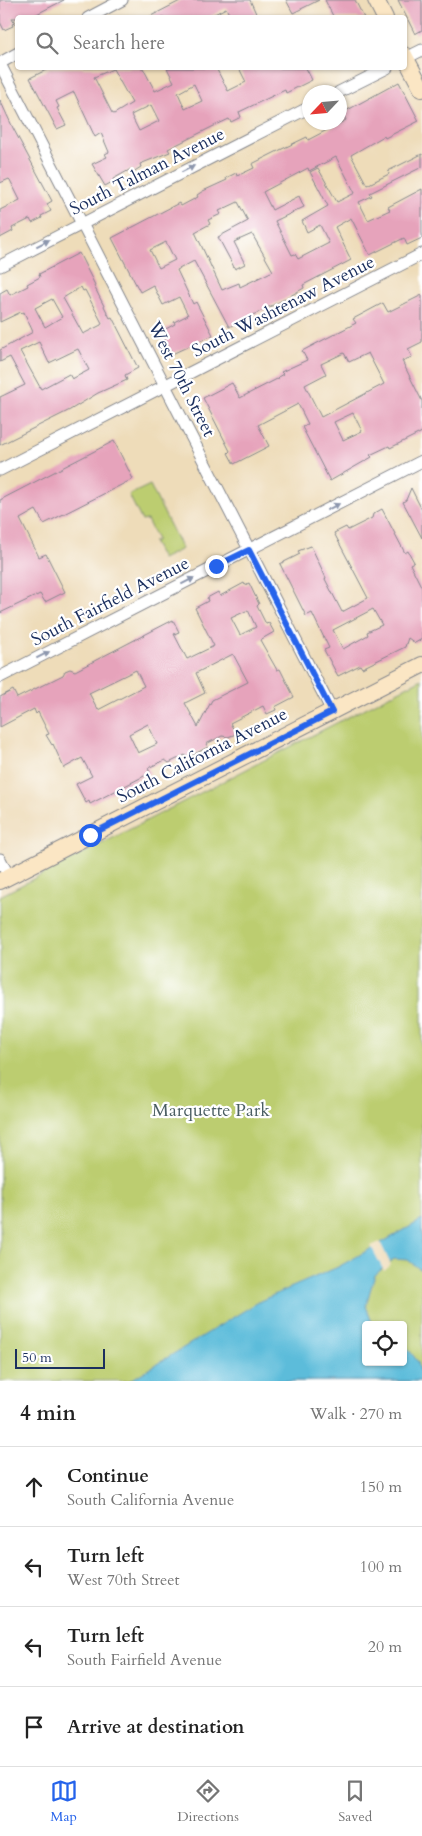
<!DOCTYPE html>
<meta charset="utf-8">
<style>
:root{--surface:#fff;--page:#f6f6f6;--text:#222;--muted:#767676;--line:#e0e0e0;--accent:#2563eb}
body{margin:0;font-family:Cardo,serif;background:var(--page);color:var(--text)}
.controls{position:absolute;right:15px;bottom:15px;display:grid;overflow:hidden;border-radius:5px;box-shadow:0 1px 4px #0004}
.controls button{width:45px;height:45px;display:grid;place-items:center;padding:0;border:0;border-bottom:1px solid var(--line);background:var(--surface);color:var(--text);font:25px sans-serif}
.compass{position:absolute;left:302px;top:85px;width:45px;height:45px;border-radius:50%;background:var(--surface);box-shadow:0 1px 4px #0004;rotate:244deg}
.scale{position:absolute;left:15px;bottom:12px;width:90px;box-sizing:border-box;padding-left:5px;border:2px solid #1b2f5e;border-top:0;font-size:14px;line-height:18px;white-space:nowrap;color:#1b2f5e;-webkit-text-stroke:4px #fff;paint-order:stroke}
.stop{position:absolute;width:15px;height:15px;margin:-11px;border:4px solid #2563eb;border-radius:50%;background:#fff}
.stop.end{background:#2563eb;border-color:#fff;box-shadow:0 1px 5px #0008}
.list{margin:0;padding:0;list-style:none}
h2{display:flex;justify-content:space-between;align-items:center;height:65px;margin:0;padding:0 20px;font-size:21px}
h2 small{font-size:16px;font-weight:400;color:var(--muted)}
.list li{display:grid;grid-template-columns:32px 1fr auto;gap:15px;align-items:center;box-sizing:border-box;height:80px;padding:0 20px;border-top:1px solid var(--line)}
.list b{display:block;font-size:19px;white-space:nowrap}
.list p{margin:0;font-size:16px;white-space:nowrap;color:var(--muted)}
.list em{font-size:16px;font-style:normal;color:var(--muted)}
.icon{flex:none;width:28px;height:28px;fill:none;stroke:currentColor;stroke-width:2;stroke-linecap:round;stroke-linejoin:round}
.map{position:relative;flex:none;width:422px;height:1381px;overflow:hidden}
.search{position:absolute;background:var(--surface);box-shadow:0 1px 4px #0004;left:15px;right:15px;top:15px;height:55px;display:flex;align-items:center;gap:12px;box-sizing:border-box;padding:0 18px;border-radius:5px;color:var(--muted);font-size:19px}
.sheet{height:385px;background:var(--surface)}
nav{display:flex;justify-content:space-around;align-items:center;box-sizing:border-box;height:70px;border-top:1px solid var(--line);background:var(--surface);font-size:14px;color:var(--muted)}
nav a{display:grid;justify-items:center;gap:2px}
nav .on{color:var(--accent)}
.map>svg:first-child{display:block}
</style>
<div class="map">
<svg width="422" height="1381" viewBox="0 0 422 1381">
<rect width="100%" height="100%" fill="#fff"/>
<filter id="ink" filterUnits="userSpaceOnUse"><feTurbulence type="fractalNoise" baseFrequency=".02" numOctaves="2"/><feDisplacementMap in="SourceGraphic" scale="10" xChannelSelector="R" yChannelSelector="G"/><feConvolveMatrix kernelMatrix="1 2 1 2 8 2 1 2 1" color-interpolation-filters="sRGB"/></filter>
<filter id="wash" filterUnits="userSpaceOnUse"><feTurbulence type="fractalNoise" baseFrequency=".0096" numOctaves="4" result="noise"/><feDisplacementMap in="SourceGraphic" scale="20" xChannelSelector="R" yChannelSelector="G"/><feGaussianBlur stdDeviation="1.12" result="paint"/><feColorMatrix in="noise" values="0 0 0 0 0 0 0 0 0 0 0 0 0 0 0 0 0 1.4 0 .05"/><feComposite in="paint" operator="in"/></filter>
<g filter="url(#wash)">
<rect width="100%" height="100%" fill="#eedcb9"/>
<g fill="#bccd6f" stroke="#6c7e66" fill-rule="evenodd">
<path d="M150 485 182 549 162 559 153 542 157 540 147 520 142 521 129 495Z"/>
<path d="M422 679V1381H0V896ZM366 1325H403V1362H366Z"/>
</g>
<path fill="#5cbcda" stroke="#3c769c" d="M422 1220V1271L408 1260 394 1259 375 1275 370 1291 366 1306 371 1320 375 1325H366V1362H403V1342L418 1362 422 1381H129L260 1301 338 1267Z"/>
<path fill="#eedcb9" d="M380 1242 391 1265 384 1271 371 1246Z"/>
<g id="blocks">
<g fill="#e6a3bb" fill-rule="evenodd">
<path d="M0 0H64L29 18H12L15 23 12 24 13 26 4 30 0 22Z"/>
<path d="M182 0H250L258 18H231L226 8 207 18H147Z"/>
<path d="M286 0H319L293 13Z"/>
<path d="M325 0H355L364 18H334Z"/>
<path d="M398 0H422V30L415 34Z"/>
<path d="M50 68H143L155 91 174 82 167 68H216L228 91 246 82 239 68H306L312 80 286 93 285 90 239 112 241 117 231 122 229 119 212 127 168 149 170 152 140 164 141 167 133 172 131 169 113 179 114 181 105 186 92 164 107 157 105 154 109 152 101 133 95 137 74 92 56 101 59 107 57 108 66 125 57 129 30 78ZM113 69 132 103 114 114 112 113 94 77ZM194 84 202 101 185 109 178 93ZM151 105 159 121 139 131 131 115Z"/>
<path d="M399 82 419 121 385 138 384 136 351 155 367 185 389 174 388 171 422 154V167L370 193 372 196 359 202 368 220 390 210 388 207 422 189V238L407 245 404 238 370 255 351 218 335 227 351 260 303 285 304 288 283 300 229 327 194 261 177 270 193 304 196 302 213 335 172 354 163 336 166 334 164 330 175 324 174 322 188 315 179 297 163 305 153 285 140 292 112 238 179 203 181 206 198 197 197 195 203 191 227 180 226 178 236 173 237 176 254 168 252 164 280 150 307 137 308 140 346 120 342 113ZM336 157 355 193 337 202 318 168 310 172 328 206 302 221 307 232 320 225 329 243 298 259 295 254 292 255 275 221 304 207 299 196 272 210 263 192 308 168 309 171ZM238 202 248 221 218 237 235 269 245 264 234 242 252 234 273 271 240 287 239 283 222 290 195 232 210 224 208 220 221 214 219 211ZM166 242 175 260 159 268 150 250Z"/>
<path d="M0 100 13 128 52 201 47 204 51 211 41 216 42 218 32 223 30 219 12 228 13 231 0 238V210L20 200 10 180 9 179 0 183Z"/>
<path d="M79 253 95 285 94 286 110 318 112 317 138 368 125 375 127 380 98 393 70 410 0 445V397L25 385 10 357 0 362V350L33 332 24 312 22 313 21 312 0 322V293L7 289 10 295 28 286 27 284 40 277 39 274ZM81 287 83 291 85 290 102 323 101 325 83 334 63 298ZM52 299 62 317 45 327 35 308ZM39 342 49 363 78 349 89 370 72 379 69 374 41 389 20 351Z"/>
<path d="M422 295V342L408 349 412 357 402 361 422 401V432L390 448 389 446 370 455 372 457 330 481 302 427 308 424 298 404 258 425 269 446 234 464 228 453 230 451 203 398 232 383 240 398 279 378 278 377 283 374 281 372 307 360 302 351 356 323 353 319 383 303 388 312ZM344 353 349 362 368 353 384 384 321 417 305 385 326 374 321 364ZM353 413 362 431 343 440 334 422Z"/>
<path d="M114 441 133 479 44 524 36 510 20 519 39 557 46 554 65 592 45 602 40 594 0 613V500Z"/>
<path d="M411 488 422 510V538L403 502 406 500Z"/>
<path d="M382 509 405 553 408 551 414 562 410 564 422 588V639L415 643 408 638 405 647 362 668 360 665 338 676 324 650 329 648 312 613 306 616 280 564 300 554 298 551 311 546 326 578 325 579 342 612 368 598 334 533 346 527 348 530 372 518 373 514ZM373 609 382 625 367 632 368 635 343 649 333 630Z"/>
<path d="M244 583 245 585 249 583 259 604 257 606 266 624 269 623 274 632 260 640 277 670 280 669 294 697 275 707 276 710 267 714 263 706 230 723 236 734 228 737 222 736 206 744 208 747 187 758 185 755 169 763 165 760 148 768 150 773 90 804 89 801 86 803 76 784 92 776 82 758 64 768 53 744 52 745 46 735 49 734 38 712 36 714 34 709 0 727V697L13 690 17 698 63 675 65 671 70 669 75 671 173 620 179 632 174 634 187 659 214 646 195 608 208 601 207 598 218 592 220 596ZM248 610 256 627 240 635 231 618ZM233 654 248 682 212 700 198 727 185 703 205 693 196 673ZM136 670 144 686 98 710 89 693ZM148 724 157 744 138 753 129 734Z"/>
</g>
</g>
</g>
<g filter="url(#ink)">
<use href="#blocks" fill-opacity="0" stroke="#84868c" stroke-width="1"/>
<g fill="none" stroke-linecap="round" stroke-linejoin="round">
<defs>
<g id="street">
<path d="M88 18 122 0"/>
<path d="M404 59 422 50"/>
<path d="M0 63 18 53"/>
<path d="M0 64 332 711"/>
<path d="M339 92 387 68"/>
<path d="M0 266 310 107"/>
<path d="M0 470 422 254"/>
<path d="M0 677 422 461"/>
<path d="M0 859 9 877"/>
</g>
<g id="secondary">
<path d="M376 0 385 18"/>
<path d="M404 55 422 89"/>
<path d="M0 881 422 665"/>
</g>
</defs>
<use href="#street" stroke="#84868c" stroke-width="13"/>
<use href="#secondary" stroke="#84868c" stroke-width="18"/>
<use href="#street" stroke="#fff" stroke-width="11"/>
<use href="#secondary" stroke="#fbe6c4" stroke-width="16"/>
</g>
<defs><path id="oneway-solid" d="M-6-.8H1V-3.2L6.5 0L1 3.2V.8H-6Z" transform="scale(1.25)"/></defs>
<g fill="#8d97ae">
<use href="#oneway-solid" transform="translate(188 169) rotate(-27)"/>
<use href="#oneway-solid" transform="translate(43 243) rotate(-27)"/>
<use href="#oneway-solid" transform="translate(333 507) rotate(-27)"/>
<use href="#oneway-solid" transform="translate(188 581) rotate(-27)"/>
<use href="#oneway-solid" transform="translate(43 655) rotate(-27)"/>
</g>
</g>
<g fill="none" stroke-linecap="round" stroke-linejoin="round" filter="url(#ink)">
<path stroke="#2563eb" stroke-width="6" d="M90 835 332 712 249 550 216 566"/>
</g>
<g text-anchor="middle" stroke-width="4.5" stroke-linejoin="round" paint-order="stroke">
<g font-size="18" fill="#1b2f5e" stroke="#fff">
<text transform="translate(147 171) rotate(-27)" y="6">South Talman Avenue</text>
<text transform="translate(283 306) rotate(-27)" y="6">South Washtenaw Avenue</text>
<text transform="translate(182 379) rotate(63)" y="6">West 70th Street</text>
<text transform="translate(110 601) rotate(-27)" y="6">South Fairfield Avenue</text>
<text transform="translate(202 755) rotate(-27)" y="6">South California Avenue</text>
</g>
<g font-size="18" fill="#4b5e63" stroke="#fff">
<text x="211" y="1116">Marquette Park</text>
</g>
</g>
</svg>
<div class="controls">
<button><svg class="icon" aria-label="locate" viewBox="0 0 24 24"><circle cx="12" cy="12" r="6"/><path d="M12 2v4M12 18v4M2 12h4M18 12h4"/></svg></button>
</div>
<svg class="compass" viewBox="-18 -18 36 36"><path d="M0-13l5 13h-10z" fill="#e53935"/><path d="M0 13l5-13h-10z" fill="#767676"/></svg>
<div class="scale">50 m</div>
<div class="stop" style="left:90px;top:835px"></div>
<div class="stop end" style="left:216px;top:566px"></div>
<div class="search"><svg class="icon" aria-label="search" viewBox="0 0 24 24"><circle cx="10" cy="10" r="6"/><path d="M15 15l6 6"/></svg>Search here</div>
</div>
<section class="sheet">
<h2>4 min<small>Walk · 270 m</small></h2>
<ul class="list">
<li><svg class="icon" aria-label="ahead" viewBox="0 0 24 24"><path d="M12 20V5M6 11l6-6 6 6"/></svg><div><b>Continue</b><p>South California Avenue</p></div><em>150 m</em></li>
<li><svg class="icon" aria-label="left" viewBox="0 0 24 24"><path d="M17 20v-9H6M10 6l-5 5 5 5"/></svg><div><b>Turn left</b><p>West 70th Street</p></div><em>100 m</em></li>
<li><svg class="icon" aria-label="left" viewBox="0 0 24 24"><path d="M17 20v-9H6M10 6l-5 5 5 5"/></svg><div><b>Turn left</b><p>South Fairfield Avenue</p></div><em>20 m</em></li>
<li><svg class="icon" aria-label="arrive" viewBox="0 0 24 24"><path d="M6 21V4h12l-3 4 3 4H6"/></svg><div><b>Arrive at destination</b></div></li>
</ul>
</section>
<nav>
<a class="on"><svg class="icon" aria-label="map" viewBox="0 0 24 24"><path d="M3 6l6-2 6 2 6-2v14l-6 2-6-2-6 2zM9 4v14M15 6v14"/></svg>Map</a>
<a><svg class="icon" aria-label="directions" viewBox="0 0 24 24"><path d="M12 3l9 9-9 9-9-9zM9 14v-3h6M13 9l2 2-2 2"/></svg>Directions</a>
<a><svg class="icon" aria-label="saved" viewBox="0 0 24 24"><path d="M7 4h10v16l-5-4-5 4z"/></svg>Saved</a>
</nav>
